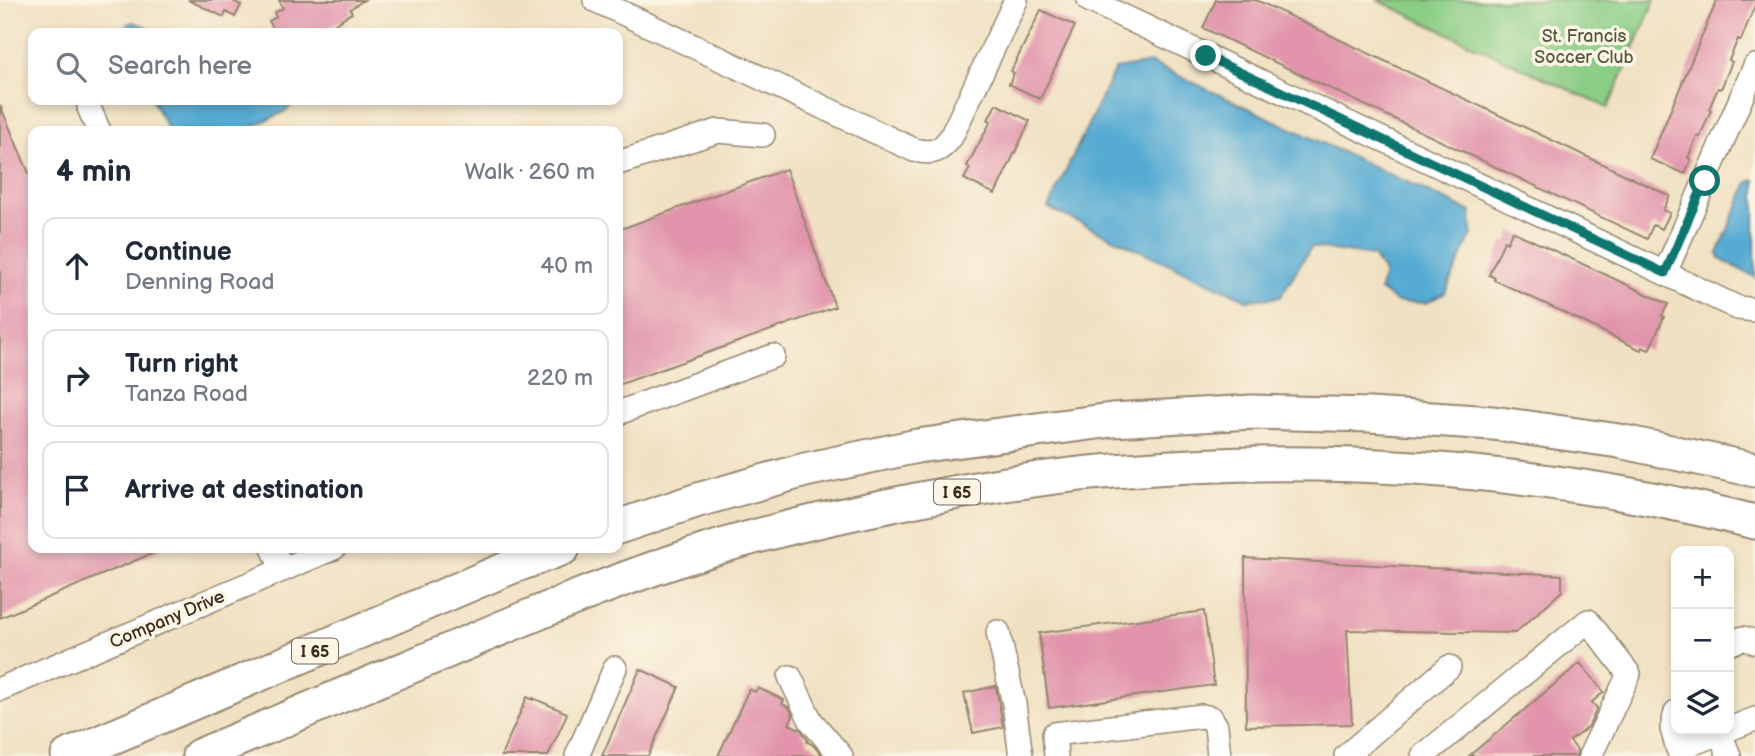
<!DOCTYPE html>
<meta charset="utf-8">
<style>
:root{--surface:#fff;--page:#f6f6f7;--text:#1f2937;--muted:#747a83;--line:#e0e1e3}
body{margin:0;font-family:"Balsamiq Sans",sans-serif;background:var(--page);color:var(--text)}
.controls{position:absolute;right:21px;bottom:21px;display:grid;overflow:hidden;border-radius:14px;box-shadow:0 4px 10px #0003}
.controls button{width:63px;height:63px;display:grid;place-items:center;padding:0;border:0;border-bottom:2px solid var(--line);background:var(--surface);color:var(--text);font:35px sans-serif}
.stop{position:absolute;width:21px;height:21px;margin:-16px;border:5px solid #0f766e;border-radius:50%;background:#fff}
.stop.end{background:#0f766e;border-color:#fff;box-shadow:0 2px 7px #0008}
.list{margin:0;padding:0;list-style:none}
h2{display:flex;justify-content:space-between;align-items:center;height:91px;margin:0;padding:0 28px;font-size:30px}
h2 small{font-size:23px;font-weight:400;color:var(--muted)}
.list li{display:grid;grid-template-columns:46px 1fr auto;gap:21px;align-items:center;box-sizing:border-box;height:98px;margin:0 14px 14px;padding:0 14px;border:2px solid var(--line);border-radius:14px}
.list b{display:block;font-size:26px;white-space:nowrap}
.list p{margin:0;font-size:23px;white-space:nowrap;color:var(--muted)}
.list em{font-size:23px;font-style:normal;color:var(--muted)}
.icon{flex:none;width:38px;height:38px;fill:none;stroke:currentColor;stroke-width:2;stroke-linecap:round;stroke-linejoin:round}
.map{position:relative;flex:none;width:1755px;height:756px;overflow:hidden}
.search{position:absolute;background:var(--surface);box-shadow:0 4px 10px #0003;left:28px;top:28px;width:595px;height:77px;display:flex;align-items:center;gap:18px;box-sizing:border-box;padding:0 24px;border-radius:14px;color:var(--muted);font-size:26px}
.panel{position:absolute;background:var(--surface);box-shadow:0 4px 10px #0003;left:28px;top:126px;width:595px;height:427px;border-radius:14px}
.map>svg:first-child{display:block}
</style>
<div class="map">
<svg width="1755" height="756" viewBox="0 0 1755 756">
<rect width="100%" height="100%" fill="#fcf5e5"/>
<filter id="ink" filterUnits="userSpaceOnUse"><feTurbulence type="fractalNoise" baseFrequency=".0143" numOctaves="2"/><feDisplacementMap in="SourceGraphic" scale="14" xChannelSelector="R" yChannelSelector="G"/><feConvolveMatrix kernelMatrix="1 2 1 2 8 2 1 2 1" color-interpolation-filters="sRGB"/></filter>
<filter id="wash" filterUnits="userSpaceOnUse"><feTurbulence type="fractalNoise" baseFrequency=".00686" numOctaves="4" result="noise"/><feDisplacementMap in="SourceGraphic" scale="28" xChannelSelector="R" yChannelSelector="G"/><feGaussianBlur stdDeviation="1.57" result="paint"/><feColorMatrix in="noise" values="0 0 0 0 0 0 0 0 0 0 0 0 0 0 0 0 0 1.4 0 .05"/><feComposite in="paint" operator="in"/></filter>
<g filter="url(#wash)">
<rect width="100%" height="100%" fill="#f0e1c2"/>
<path fill="#8acd85" stroke="#627c52" stroke-width="2" d="M1377 0H1655L1608 108Z"/>
<g fill="#57abd3" stroke="#496a78" stroke-width="2">
<path d="M132 22 142 25 160 33H122L129 24Z"/>
<path d="M1151 63 1471 212 1472 234 1445 293 1426 303 1397 302 1380 290 1384 272 1373 256 1311 247 1280 297 1247 300 1048 208 1115 69Z"/>
<path d="M152 100H289L290 102V107L286 111 243 131H169Z"/>
<path d="M1755 180V277L1720 259 1718 253 1748 182Z"/>
</g>
<g id="blocks">
<g fill="#e194ab">
<path d="M188 0H231L241 5 235 17 226 12 224 17Z"/>
<path d="M279 0H364L350 9 352 13 341 19 342 20 319 33H276L269 21 276 17 274 13 283 8Z"/>
<path d="M1216 0H1256L1670 196 1663 210 1670 213 1662 229 1653 225 1647 239 1203 28Z"/>
<path d="M1717 0H1755V5L1741 40 1738 39 1729 60 1732 62 1721 89 1718 88 1709 109 1711 110 1700 137 1697 136 1688 158 1691 159 1685 174 1650 159Z"/>
<path d="M1041 10 1075 26 1040 99 1009 84 1014 73 1011 71Z"/>
<path d="M996 104 1030 121 995 194 964 179 970 168 967 166 991 121 988 120Z"/>
<path d="M0 105 33 183V548H165L0 618Z"/>
<path d="M786 169 835 307 618 385V230Z"/>
<path d="M1512 231 1668 304 1662 316 1664 317 1649 350 1642 347 1641 350 1624 342 1565 313 1494 280 1495 278 1489 275 1504 241 1507 243Z"/>
<path d="M1245 558 1562 575V591L1515 633 1347 630 1352 724 1246 726Z"/>
<path d="M1204 611 1214 685 1049 708 1039 633Z"/>
<path d="M1580 663 1604 692 1592 702 1597 708 1589 726 1570 741 1577 750 1576 756H1469Z"/>
<path d="M640 669 679 687 648 756H602Z"/>
<path d="M996 686 1003 727 973 733 964 693Z"/>
<path d="M758 688 784 700 782 704 789 707 793 716 789 724 800 729 808 740 807 742 812 744 823 756H718L749 689 755 692Z"/>
<path d="M527 697 533 700V698L567 713 565 719 548 756H501Z"/>
</g>
</g>
</g>
<g filter="url(#ink)">
<use href="#blocks" fill-opacity="0" stroke="#968670" stroke-width="2"/>
<g fill="none" stroke-linecap="round" stroke-linejoin="round">
<defs>
<g id="minor">
<path d="M595 0 914 150C933 154 940 152 951 137L1016 0"/>
<path d="M1089 0 1738 308 1755 310"/>
<path d="M89 108 99 131"/>
<path d="M618 163 718 131 763 135"/>
<path d="M1665 273 1755 66"/>
<path d="M618 413 773 356"/>
<path d="M273 548 282 570"/>
<path d="M998 632 1014 704 1021 756"/>
<path d="M1729 644 1743 638 1755 642"/>
<path d="M790 677 811 721 841 756"/>
<path d="M0 689 334 548"/>
<path d="M1676 712 1672 729 1678 749"/>
<path d="M1720 733 1729 756"/>
<path d="M577 756 615 668"/>
<path d="M1056 756 1054 734 1202 716 1211 718 1216 726 1219 756"/>
<path d="M1346 756 1449 667"/>
<path d="M1423 756 1588 621 1629 674 1590 756"/>
<path d="M1681 756 1678 749 1755 719"/>
</g>
<g id="highway">
<path d="M618 527 698 500 805 470 917 446 1112 420 1252 412 1370 415 1493 423 1619 441 1755 470"/>
<path d="M68 756 506 569 563 548"/>
<path d="M199 756C279 722 358 688 438 655 527 617 616 579 709 550 766 532 823 519 882 507 958 491 1035 477 1113 471 1328 453 1546 469 1755 522"/>
</g>
</defs>
<use href="#minor" stroke="#968670" stroke-width="26"/>
<use href="#highway" stroke="#968670" stroke-width="37"/>
<use href="#minor" stroke="#fff" stroke-width="23"/>
<use href="#highway" stroke="#fff" stroke-width="33"/>
</g>
</g>
<g fill="none" stroke-linecap="round" stroke-linejoin="round" filter="url(#ink)">
<path stroke="#0f766e" stroke-width="9" d="M1206 56 1665 273 1705 181"/>
</g>
<g text-anchor="middle" stroke-width="7" stroke-linejoin="round" paint-order="stroke">
<g fill="#fcf5e5" stroke="#75675a" stroke-width="2">
<rect x="934" y="479.5" width="46" height="25" rx="5"/>
<rect x="292" y="638.5" width="46" height="25" rx="5"/>
</g>
<g font-size="16" font-weight="bold" fill="#3b2a1e">
<text x="957" y="498">I 65</text>
<text x="315" y="657">I 65</text>
</g>
<g font-size="18" fill="#535b3d" stroke="#fcf5e5">
<text x="1584" y="42">St. Francis<tspan x="1584" dy="21">Soccer Club</tspan></text>
</g>
<g font-size="18" fill="#3b2a1e" stroke="#fcf5e5">
<text transform="translate(167 619) rotate(-23)" y="6">Company Drive</text>
</g>
</g>
</svg>
<div class="controls">
<button>+</button>
<button>−</button>
<button><svg class="icon" aria-label="layers" viewBox="0 0 24 24"><path d="M12 4l9 5-9 5-9-5zM3 14l9 5 9-5"/></svg></button>
</div>
<div class="stop" style="left:1705px;top:181px"></div>
<div class="stop end" style="left:1206px;top:56px"></div>
<div class="search"><svg class="icon" aria-label="search" viewBox="0 0 24 24"><circle cx="10" cy="10" r="6"/><path d="M15 15l6 6"/></svg>Search here</div>
<section class="panel">
<h2>4 min<small>Walk · 260 m</small></h2>
<ul class="list">
<li><svg class="icon" aria-label="ahead" viewBox="0 0 24 24"><path d="M12 20V5M6 11l6-6 6 6"/></svg><div><b>Continue</b><p>Denning Road</p></div><em>40 m</em></li>
<li><svg class="icon" aria-label="right" viewBox="0 0 24 24"><path d="M7 20v-9h11M14 6l5 5-5 5"/></svg><div><b>Turn right</b><p>Tanza Road</p></div><em>220 m</em></li>
<li><svg class="icon" aria-label="arrive" viewBox="0 0 24 24"><path d="M6 21V4h12l-3 4 3 4H6"/></svg><div><b>Arrive at destination</b></div></li>
</ul>
</section>
</div>
